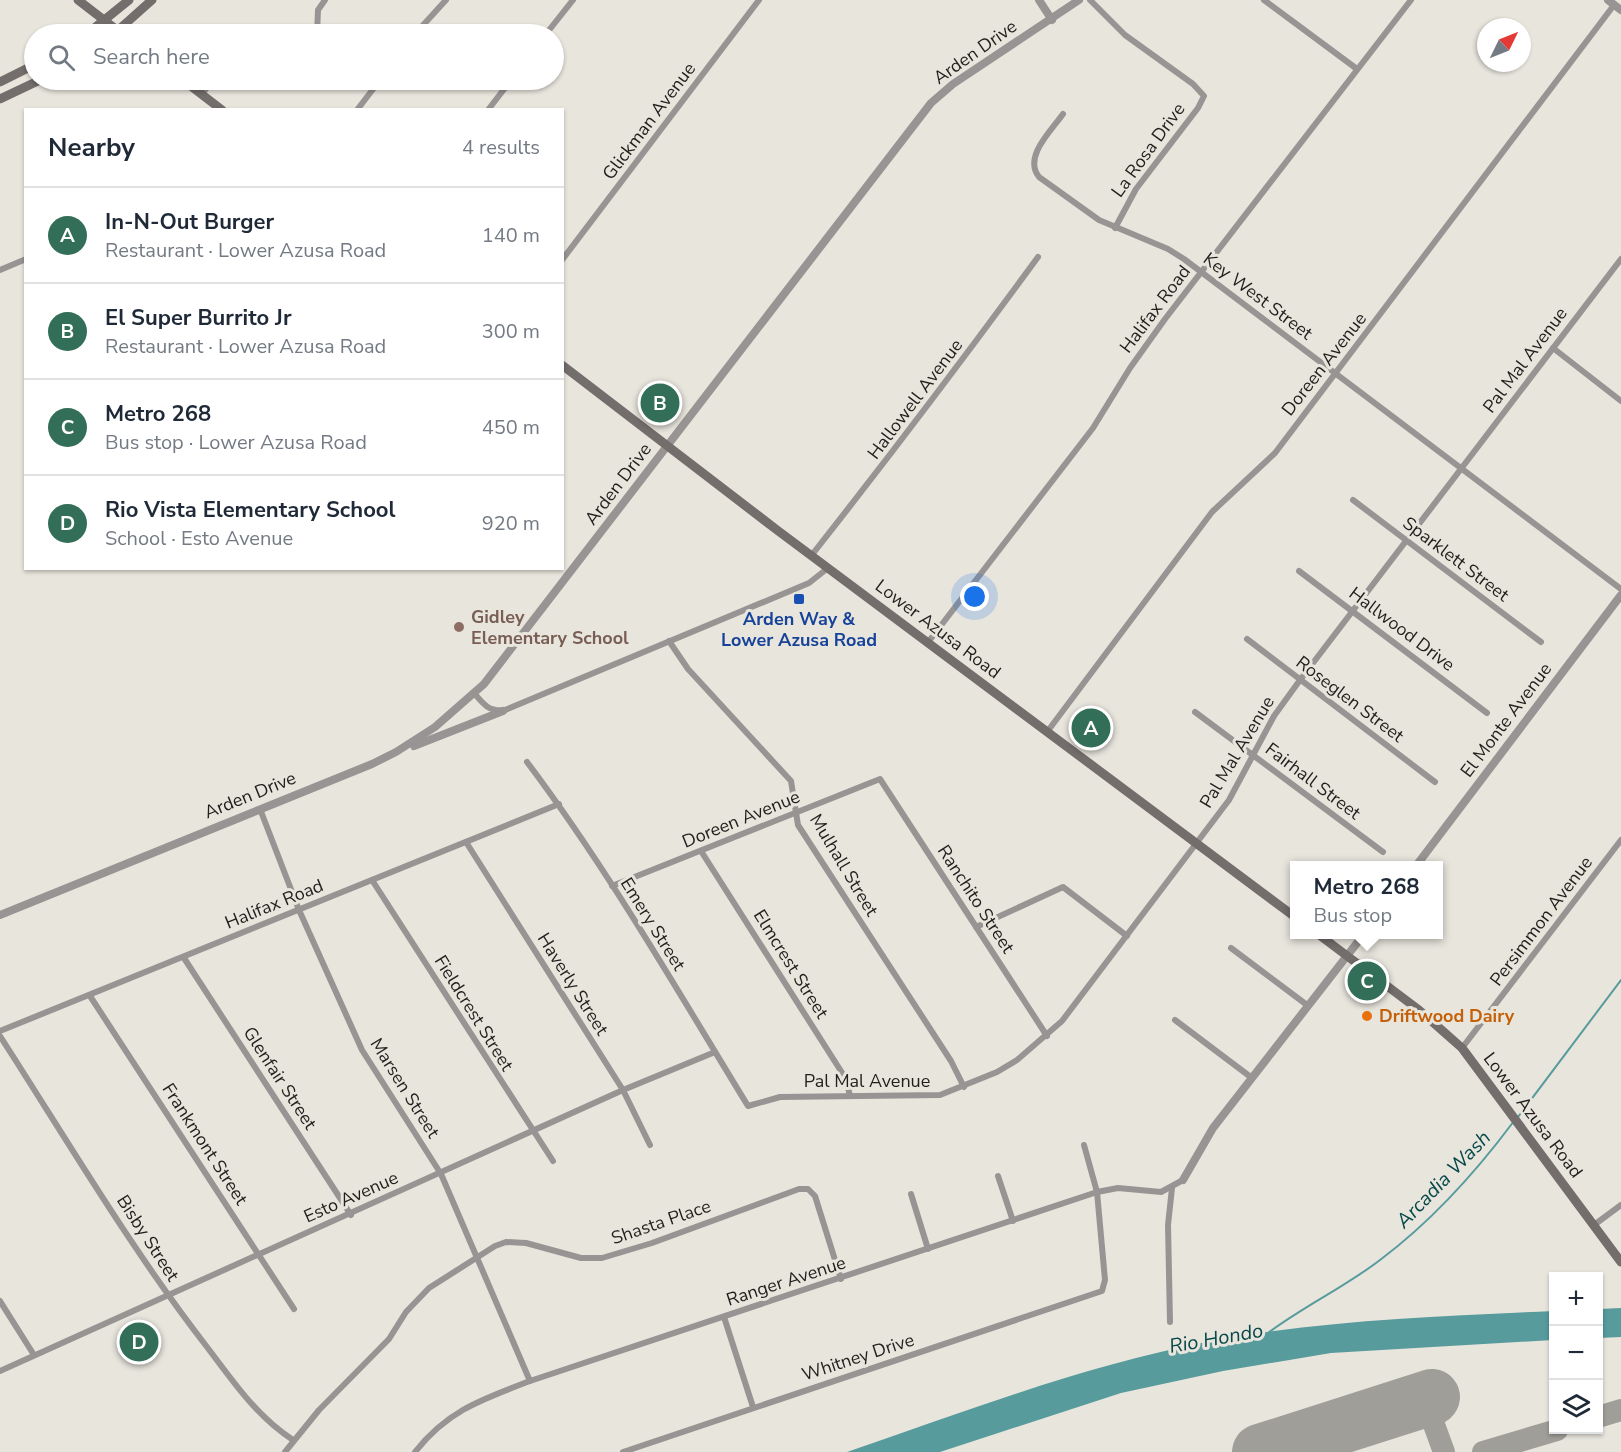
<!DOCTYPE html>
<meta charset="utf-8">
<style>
:root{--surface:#fff;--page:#f6f6f7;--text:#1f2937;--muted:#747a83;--line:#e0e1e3;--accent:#336e59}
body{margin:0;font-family:"Nunito Sans",sans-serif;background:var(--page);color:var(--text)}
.controls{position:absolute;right:18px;bottom:18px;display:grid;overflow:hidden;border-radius:0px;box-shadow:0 2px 4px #0004}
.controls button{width:54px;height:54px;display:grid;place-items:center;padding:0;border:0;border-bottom:2px solid var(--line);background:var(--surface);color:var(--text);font:30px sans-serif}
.compass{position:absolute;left:1477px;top:18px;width:54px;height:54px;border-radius:50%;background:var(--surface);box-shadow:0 2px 4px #0004;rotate:47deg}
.you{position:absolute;left:975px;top:597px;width:21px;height:21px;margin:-15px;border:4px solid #fff;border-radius:50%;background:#1a73e8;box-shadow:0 0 0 9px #1a73e833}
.badge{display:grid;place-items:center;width:39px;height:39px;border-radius:50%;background:var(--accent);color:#fff;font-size:20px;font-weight:700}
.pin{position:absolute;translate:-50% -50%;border:3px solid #fff;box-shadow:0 2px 6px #0006}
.popup{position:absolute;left:1290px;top:861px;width:153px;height:78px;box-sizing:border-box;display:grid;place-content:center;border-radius:0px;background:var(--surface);filter:drop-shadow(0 2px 4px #0005);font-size:20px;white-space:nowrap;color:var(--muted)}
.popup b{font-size:22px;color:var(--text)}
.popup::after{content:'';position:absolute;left:50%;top:100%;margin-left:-12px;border:12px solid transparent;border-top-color:var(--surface)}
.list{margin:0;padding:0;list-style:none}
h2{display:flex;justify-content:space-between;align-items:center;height:78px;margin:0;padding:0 24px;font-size:26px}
h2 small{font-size:20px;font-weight:400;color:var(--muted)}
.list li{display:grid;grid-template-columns:39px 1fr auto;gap:18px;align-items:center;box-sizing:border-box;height:96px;padding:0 24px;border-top:2px solid var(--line)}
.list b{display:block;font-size:22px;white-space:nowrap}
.list p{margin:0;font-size:20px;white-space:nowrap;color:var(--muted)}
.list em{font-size:20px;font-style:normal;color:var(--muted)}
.icon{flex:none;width:33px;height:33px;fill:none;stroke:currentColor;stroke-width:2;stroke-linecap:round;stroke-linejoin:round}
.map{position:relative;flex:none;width:1621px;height:1452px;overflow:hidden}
.search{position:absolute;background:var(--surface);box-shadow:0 2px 4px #0004;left:24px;top:24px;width:540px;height:66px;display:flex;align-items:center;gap:15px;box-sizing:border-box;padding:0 21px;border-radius:33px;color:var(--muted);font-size:22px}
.panel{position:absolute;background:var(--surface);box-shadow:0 2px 4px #0004;left:24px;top:108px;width:540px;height:462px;border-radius:0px}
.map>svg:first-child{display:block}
</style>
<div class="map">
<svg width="1621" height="1452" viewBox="0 0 1621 1452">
<rect width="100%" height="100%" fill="#e8e5dd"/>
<g fill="#589b9d">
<path d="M1621 1308V1337L1599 1338V1309Z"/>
<path d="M1553 1311V1340L1331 1353 1223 1371 1121 1393 940 1452H847C966 1411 1086 1365 1211 1341 1324 1320 1439 1316 1553 1311Z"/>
</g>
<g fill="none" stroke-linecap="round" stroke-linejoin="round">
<g stroke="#589b9d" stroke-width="2">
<path d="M1518 1117 1621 980"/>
<path d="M1268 1333C1304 1306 1345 1287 1380 1260 1432 1221 1476 1172 1514 1121"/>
</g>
<g stroke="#a09e98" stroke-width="22">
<path d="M1425 1400 1444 1452"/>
<path d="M1598 1417 1621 1410"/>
<path d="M1483 1452 1557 1430"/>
</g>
<path stroke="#a09e98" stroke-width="56" d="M1260 1452 1432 1397"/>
<g stroke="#989493" stroke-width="6">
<path d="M1090 0 1125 35 1193 84 1204 96 1198 108 1136 189 1115 228"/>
<path d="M1264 0 1357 69"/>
<path d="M317 34 318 10 325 0"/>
<path d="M415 34 446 0"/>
<path d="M546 34 573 0"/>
<path d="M363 80 373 88"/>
<path d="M202 94 213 80"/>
<path d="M357 110 380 80"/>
<path d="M488 110 511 80"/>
<path d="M1063 114C1051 131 1023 157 1039 177L1099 220 1168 249 1184 259 1621 589"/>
<path d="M562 260 759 0"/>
<path d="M0 270 26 259"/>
<path d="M1553 348 1621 401"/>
<path d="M1353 500 1541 642"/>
<path d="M811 556C889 457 964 358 1038 257"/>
<path d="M1299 571 1487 713"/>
<path d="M1247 639 1435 782"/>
<path d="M669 641 688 669 791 781 798 825 951 1061 964 1087"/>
<path d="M929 641 1093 428 1130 368 1165 319 1411 0"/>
<path d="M474 693C483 704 489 712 505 710L809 583 828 568"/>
<path d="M1195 712 1383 852"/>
<path d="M1047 732 1212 512 1275 453 1614 5"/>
<path d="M527 762C609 871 677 990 748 1106L780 1097 940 1095 997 1072 1017 1060 1062 1021 1229 800 1274 716 1300 680 1621 259"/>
<path d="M260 809 299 910 362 1050 441 1174 530 1381"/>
<path d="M466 842 623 1090 650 1145"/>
<path d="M701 851 846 1079 850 1096"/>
<path d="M372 880 553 1161"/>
<path d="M612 886 880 779 1047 1036"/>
<path d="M976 927 1063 887 1127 936"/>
<path d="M1231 948 1307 1005"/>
<path d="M184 958 351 1215"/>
<path d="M90 996 294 1309"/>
<path d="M1175 1020 1252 1078"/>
<path d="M0 1031 559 804"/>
<path d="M0 1036C67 1140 131 1249 207 1347 233 1381 256 1416 293 1440"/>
<path d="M1462 1048 1621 840"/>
<path d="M998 1176 1013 1221"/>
<path d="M911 1194 928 1249"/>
<path d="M1594 1225 1621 1205"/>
<path d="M0 1301 34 1355"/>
<path d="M724 1317 753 1407"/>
<path d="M1170 1322 1168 1225 1172 1188"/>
<path d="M0 1371 623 1090 715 1052"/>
<path d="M285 1452 319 1410 389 1339 406 1312 429 1288 495 1246 506 1242 526 1243 581 1258H602L652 1243 799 1189H808L815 1196 841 1279"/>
<path d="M415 1452C448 1410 483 1399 530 1381L1097 1192 1118 1188 1161 1192 1183 1180"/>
<path d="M623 1452 1102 1291 1105 1280 1097 1192 1084 1145"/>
</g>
<g stroke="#989493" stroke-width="8">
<path d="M1039 0 1052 20"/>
<path d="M1608 0 1621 10"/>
<path d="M414 746 503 711"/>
<path d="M1416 866 1621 595"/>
<path d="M0 915 372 764 396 752 435 727 484 684 931 103 953 84 1079 0"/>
<path d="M1183 1180 1213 1128 1364 934"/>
</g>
<g stroke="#736d6c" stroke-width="9">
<path d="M78 0 122 34"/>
<path d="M115 33 152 0"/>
<path d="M87 34 129 0"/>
<path d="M183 80 222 110"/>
<path d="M0 82 34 65"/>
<path d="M0 99 40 80"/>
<path d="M562 365 777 530 1295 917"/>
<path d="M1318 934 1419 1010 1462 1048 1621 1262"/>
</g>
</g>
<rect fill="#1a4fb4" stroke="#e8e5dd" stroke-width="2" x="793" y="593" width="12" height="12" rx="3"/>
<circle fill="#8d6e63" stroke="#e8e5dd" stroke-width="2" cx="459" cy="627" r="6"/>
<circle fill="#e8710a" stroke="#e8e5dd" stroke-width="2" cx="1367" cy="1016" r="6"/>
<g text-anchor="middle" stroke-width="6" stroke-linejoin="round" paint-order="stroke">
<g font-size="18" fill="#201f1c" stroke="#e8e5dd">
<text transform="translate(975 52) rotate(-35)" y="6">Arden Drive</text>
<text transform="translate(649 121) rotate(-53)" y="6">Glickman Avenue</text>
<text transform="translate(1148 150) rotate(-54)" y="6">La Rosa Drive</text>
<text transform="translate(1258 296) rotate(37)" y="6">Key West Street</text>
<text transform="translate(1155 309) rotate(-53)" y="6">Halifax Road</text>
<text transform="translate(1525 360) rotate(-53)" y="6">Pal Mal Avenue</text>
<text transform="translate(1324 364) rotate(-52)" y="6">Doreen Avenue</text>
<text transform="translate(915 399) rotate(-53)" y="6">Hallowell Avenue</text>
<text transform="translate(618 484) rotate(-53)" y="6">Arden Drive</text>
<text transform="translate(1456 559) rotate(37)" y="6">Sparklett Street</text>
<text transform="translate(938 629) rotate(37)" y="6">Lower Azusa Road</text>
<text transform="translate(1402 629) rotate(37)" y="6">Hallwood Drive</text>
<text transform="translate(1350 699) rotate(37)" y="6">Roseglen Street</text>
<text transform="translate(1506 720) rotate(-53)" y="6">El Monte Avenue</text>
<text transform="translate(1237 752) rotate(-59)" y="6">Pal Mal Avenue</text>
<text transform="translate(1313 781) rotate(37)" y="6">Fairhall Street</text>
<text transform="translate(250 795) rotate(-22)" y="6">Arden Drive</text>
<text transform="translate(741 819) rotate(-22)" y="6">Doreen Avenue</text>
<text transform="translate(844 865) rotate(59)" y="6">Mulhall Street</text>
<text transform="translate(976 899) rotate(57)" y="6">Ranchito Street</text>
<text transform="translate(274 904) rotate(-22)" y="6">Halifax Road</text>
<text transform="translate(1541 921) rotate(-53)" y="6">Persimmon Avenue</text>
<text transform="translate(653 924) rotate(58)" y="6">Emery Street</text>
<text transform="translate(791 964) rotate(58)" y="6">Elmcrest Street</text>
<text transform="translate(573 984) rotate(58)" y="6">Haverly Street</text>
<text transform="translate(474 1013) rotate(58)" y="6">Fieldcrest Street</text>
<text transform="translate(280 1078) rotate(57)" y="6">Glenfair Street</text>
<text x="867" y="1087">Pal Mal Avenue</text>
<text transform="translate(405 1088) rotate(58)" y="6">Marsen Street</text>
<text transform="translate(1533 1115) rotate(53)" y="6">Lower Azusa Road</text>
<text transform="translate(205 1144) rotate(57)" y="6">Frankmont Street</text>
<text transform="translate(351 1197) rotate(-24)" y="6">Esto Avenue</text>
<text transform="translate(661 1222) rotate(-19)" y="6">Shasta Place</text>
<text transform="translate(148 1238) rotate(57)" y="6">Bisby Street</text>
<text transform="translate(786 1281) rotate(-18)" y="6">Ranger Avenue</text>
<text transform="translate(858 1357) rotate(-18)" y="6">Whitney Drive</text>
</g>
<g font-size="18" font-weight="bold" fill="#785e54" stroke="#e8e5dd" text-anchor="start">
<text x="471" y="623">Gidley<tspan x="471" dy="21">Elementary School</tspan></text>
</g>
<g font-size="18" font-weight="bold" fill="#164399" stroke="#e8e5dd">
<text x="799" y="625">Arden Way &amp;<tspan x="799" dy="21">Lower Azusa Road</tspan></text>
</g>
<g font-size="18" font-weight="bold" fill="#c56008" stroke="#e8e5dd" text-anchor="start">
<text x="1379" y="1022">Driftwood Dairy</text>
</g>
<g font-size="20" font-style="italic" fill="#074849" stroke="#e8e5dd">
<text transform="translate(1443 1179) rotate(-46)" y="7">Arcadia Wash</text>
<text transform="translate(1216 1338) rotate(-10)" y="7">Rio Hondo</text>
</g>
</g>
</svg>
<div class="controls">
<button>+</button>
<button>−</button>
<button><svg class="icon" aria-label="layers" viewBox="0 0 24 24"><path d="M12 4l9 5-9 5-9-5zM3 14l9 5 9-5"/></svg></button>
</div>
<svg class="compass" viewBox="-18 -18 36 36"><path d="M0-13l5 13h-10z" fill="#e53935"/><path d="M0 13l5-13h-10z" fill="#747a83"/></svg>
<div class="you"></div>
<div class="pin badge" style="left:1091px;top:728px">A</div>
<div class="pin badge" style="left:660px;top:403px">B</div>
<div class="pin badge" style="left:1367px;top:981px">C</div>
<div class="popup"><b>Metro 268</b>Bus stop</div>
<div class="pin badge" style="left:139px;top:1342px">D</div>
<div class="search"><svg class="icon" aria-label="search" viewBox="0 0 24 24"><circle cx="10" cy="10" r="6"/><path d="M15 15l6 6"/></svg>Search here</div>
<section class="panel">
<h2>Nearby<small>4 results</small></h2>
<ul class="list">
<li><span class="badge">A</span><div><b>In-N-Out Burger</b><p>Restaurant · Lower Azusa Road</p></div><em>140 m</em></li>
<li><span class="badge">B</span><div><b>El Super Burrito Jr</b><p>Restaurant · Lower Azusa Road</p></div><em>300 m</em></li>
<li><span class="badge">C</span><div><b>Metro 268</b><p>Bus stop · Lower Azusa Road</p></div><em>450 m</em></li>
<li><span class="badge">D</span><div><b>Rio Vista Elementary School</b><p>School · Esto Avenue</p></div><em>920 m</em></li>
</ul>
</section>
</div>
